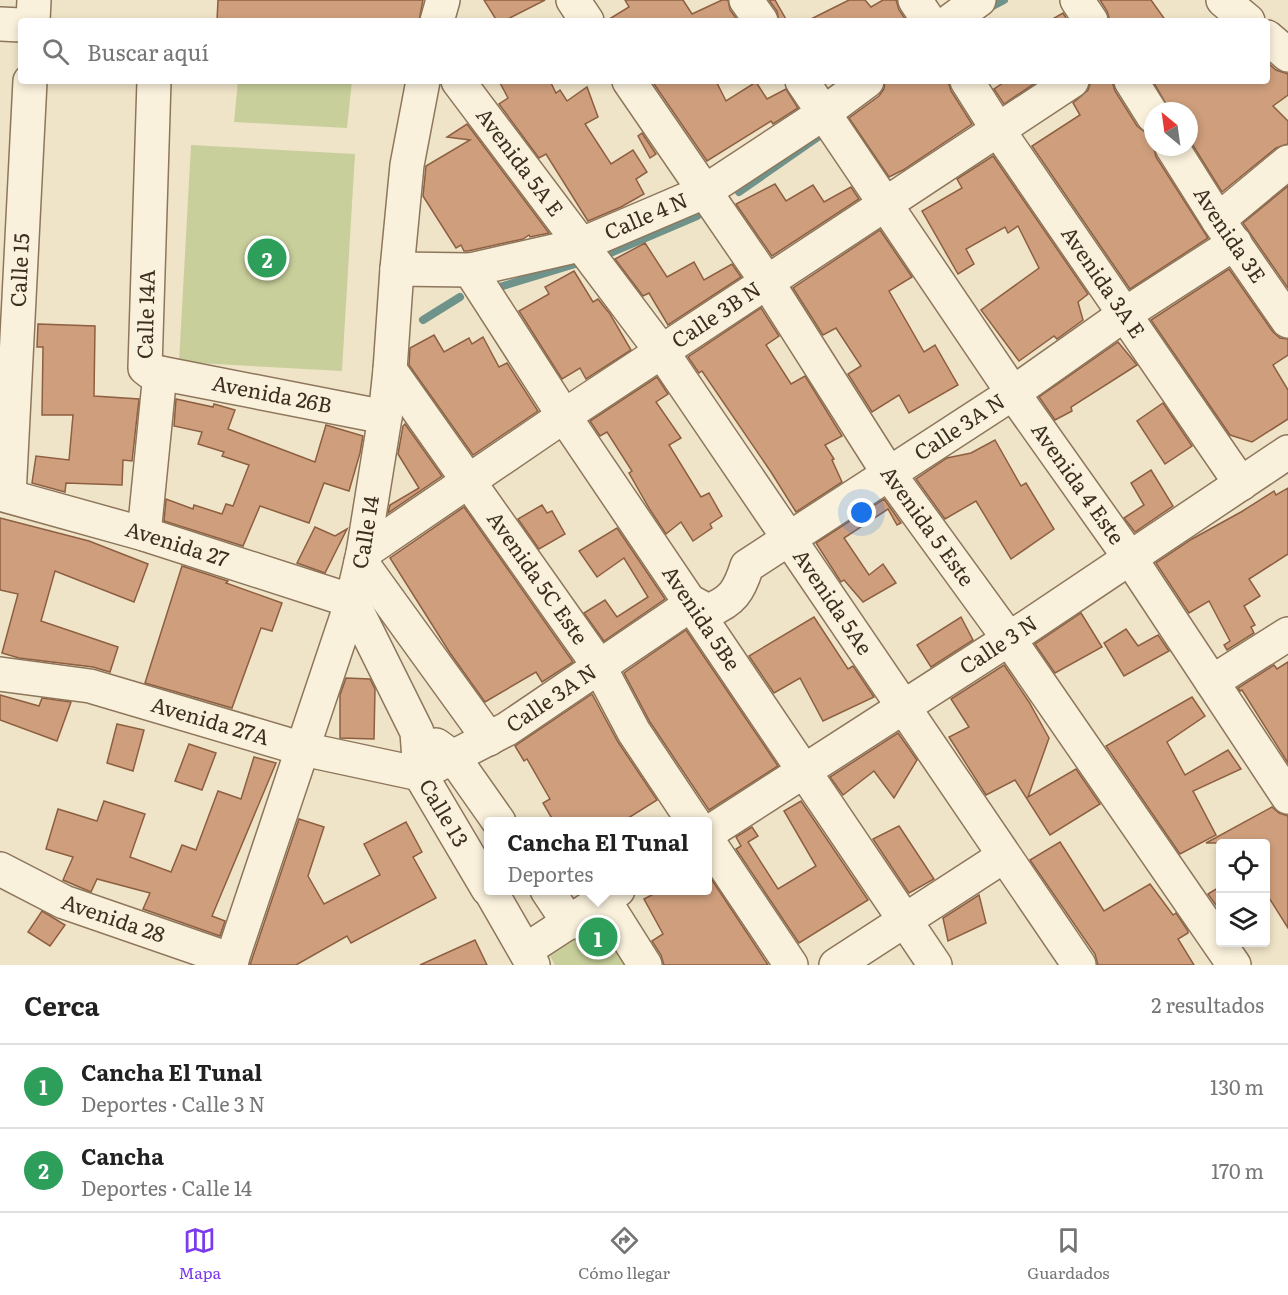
<!DOCTYPE html>
<html lang="es">
<meta charset="utf-8">
<style>
:root{--surface:#fff;--page:#f2f2f2;--text:#222;--muted:#767676;--line:#e0e0e0;--accent:#7c3aed}
body{margin:0;font-family:Literata,serif;background:var(--page);color:var(--text)}
.controls{position:absolute;right:18px;bottom:18px;display:grid;overflow:hidden;border-radius:6px;box-shadow:0 3px 9px #0003}
.controls button{width:54px;height:54px;display:grid;place-items:center;padding:0;border:0;border-bottom:2px solid var(--line);background:var(--surface);color:var(--text);font:30px sans-serif}
.compass{position:absolute;left:1144px;top:102px;width:54px;height:54px;border-radius:50%;background:var(--surface);box-shadow:0 3px 9px #0003;rotate:331deg}
.you{position:absolute;left:862px;top:513px;width:21px;height:21px;margin:-15px;border:4px solid #fff;border-radius:50%;background:#1a73e8;box-shadow:0 0 0 9px #1a73e833}
.badge{display:grid;place-items:center;width:39px;height:39px;border-radius:50%;background:var(--accent);color:#fff;font-size:20px;font-weight:700}
.pin{position:absolute;translate:-50% -50%;border:3px solid #fff;box-shadow:0 2px 6px #0006}
.popup{position:absolute;left:484px;top:817px;width:228px;height:78px;box-sizing:border-box;display:grid;place-content:center;border-radius:6px;background:var(--surface);filter:drop-shadow(0 2px 4px #0005);font-size:20px;white-space:nowrap;color:var(--muted)}
.popup b{font-size:22px;color:var(--text)}
.popup::after{content:'';position:absolute;left:50%;top:100%;margin-left:-12px;border:12px solid transparent;border-top-color:var(--surface)}
.list{margin:0;padding:0;list-style:none}
h2{display:flex;justify-content:space-between;align-items:center;height:78px;margin:0;padding:0 24px;font-size:26px}
h2 small{font-size:20px;font-weight:400;color:var(--muted)}
.list li{display:grid;grid-template-columns:39px 1fr auto;gap:18px;align-items:center;box-sizing:border-box;height:84px;padding:0 24px;border-top:2px solid var(--line)}
.list b{display:block;font-size:22px;white-space:nowrap}
.list p{margin:0;font-size:20px;white-space:nowrap;color:var(--muted)}
.list em{font-size:20px;font-style:normal;color:var(--muted)}
.icon{flex:none;width:33px;height:33px;fill:none;stroke:currentColor;stroke-width:2;stroke-linecap:round;stroke-linejoin:round}
.map{position:relative;flex:none;width:1288px;height:965px;overflow:hidden}
.search{position:absolute;background:var(--surface);box-shadow:0 3px 9px #0003;left:18px;right:18px;top:18px;height:66px;display:flex;align-items:center;gap:15px;box-sizing:border-box;padding:0 21px;border-radius:6px;color:var(--muted);font-size:22px}
.sheet{height:246px;background:var(--surface)}
nav{display:flex;justify-content:space-around;align-items:center;box-sizing:border-box;height:84px;border-top:2px solid var(--line);background:var(--surface);font-size:16px;color:var(--muted)}
nav a{display:grid;justify-items:center;gap:3px}
nav .on{color:var(--accent)}
.map>svg:first-child{display:block}
</style>
<div class="map">
<svg width="1288" height="965" viewBox="0 0 1288 965">
<rect width="100%" height="100%" fill="#f0e4c8"/>
<g fill="#c9cf9b">
<path d="M238 81H352L347 128 234 122Z"/>
<path d="M191 145 355 154 342 371 179 362Z"/>
<path d="M607 918 636 965H555L550 956Z"/>
</g>
<g fill="none" stroke-linecap="round" stroke-linejoin="round">
<g stroke="#6f938a" stroke-width="8">
<path d="M987 9 1004 0"/>
<path d="M739 192 818 137"/>
<path d="M608 254 697 216"/>
<path d="M493 289 585 261"/>
<path d="M423 320 460 297"/>
</g>
</g>
<g fill="#cf9f7d" stroke="#8d5f41" stroke-width="1.5">
<path d="M218 0H423L419 21 302 19H295V21H217Z"/>
<path d="M484 0H545L504 21H497Z"/>
<path d="M625 0H683L692 14 722 0H728L730 10 738 21H606L629 7Z"/>
<path d="M769 0H775L787 21H779L777 11Z"/>
<path d="M849 0H865L871 7 883 0H896L899 10 906 20 807 21Z"/>
<path d="M1100 0H1151L1166 21H1110L1107 11Z"/>
<path d="M1063 13 1068 21H1049Z"/>
<path d="M1267 62 1276 70 1288 74V95L1273 106 1288 121V144L1276 148 1222 192 1189 139V111H1170L1153 81H1267Z"/>
<path d="M499 81H550L556 93 560 90 567 101 587 87 598 117 585 124 611 164 633 150 647 172 636 179 644 194 621 207 588 221 546 154 539 158 499 104 508 98Z"/>
<path d="M652 81H716L726 101 756 82 767 99 786 89 798 108 773 124 771 121 707 161Z"/>
<path d="M885 81H948L951 91 972 124 903 170 889 177 849 118 879 96 884 89Z"/>
<path d="M1006 81H1038L1004 104 994 89Z"/>
<path d="M1091 81H1112L1115 91 1137 126 1146 133 1153 145 1156 157 1208 238 1130 289 1032 146 1080 115 1073 103 1088 90Z"/>
<path d="M467 124 549 233 530 237 529 235 523 239 468 251H464L461 245 456 248 423 196 426 166 470 140 447 137Z"/>
<path d="M642 133 656 154 650 158 638 136Z"/>
<path d="M993 156 1088 294 1078 302 1083 320 1057 339 1054 336 1019 361 981 310 1039 268 1018 226 1008 233 1005 227 966 249 974 264 958 274 922 211 962 188 957 179Z"/>
<path d="M775 184 786 201 813 185 824 202 851 187 859 199 772 256 736 204Z"/>
<path d="M1288 186V288L1243 223Z"/>
<path d="M880 230 912 277 889 291 924 352 935 345 958 385 909 413 899 395 872 412 848 374 861 366 836 328 823 335 793 288Z"/>
<path d="M645 243 667 277 694 262 704 280 732 264 741 277 668 325 649 293 643 296 615 259Z"/>
<path d="M1229 269 1273 332 1280 338 1288 339V355L1273 365 1288 390V419L1252 442 1230 435 1151 320Z"/>
<path d="M574 271 593 302 598 299 610 314 631 350 586 379 580 368 562 379 519 311 549 294 545 287Z"/>
<path d="M761 308 779 336 766 345 791 384 805 376 842 436 825 445 834 459 832 460 842 482 796 512 771 472 702 371 699 373 688 357Z"/>
<path d="M38 324 95 326 94 396 139 399 132 461 123 460 122 485 66 483 65 492 32 483 36 456 69 460 73 415H42L43 347H37Z"/>
<path d="M434 335 444 352 469 338 472 344 483 337 499 367 507 363 538 411 473 455 409 365 410 348Z"/>
<path d="M1118 342 1137 365 1071 407 1072 411 1055 420 1039 397Z"/>
<path d="M657 377 668 394 656 402 681 438 669 445 701 497 709 493 722 516 710 524 712 528 693 541 681 522 666 534 649 508 629 473 632 471 607 432 600 436 590 421Z"/>
<path d="M176 399 213 407 214 404 235 410 228 429 315 462 326 425 363 436 360 453 349 491 324 483 309 523 260 506 243 546 164 521 166 499 193 509 194 505 222 514 226 504 233 506 249 465 222 456 224 452 198 444 202 432 174 426Z"/>
<path d="M1163 403 1192 446 1165 464 1137 421Z"/>
<path d="M405 424 442 476 388 513 390 505 419 488 398 454 403 426Z"/>
<path d="M995 440 1021 486 1026 483 1054 529 1011 559 976 501 945 519 916 479 947 458 971 453Z"/>
<path d="M1151 470 1173 506 1135 532 1124 518 1144 505 1131 483Z"/>
<path d="M1288 488V554L1249 579 1260 596 1244 606 1255 625 1251 627 1254 633 1227 650 1224 645 1230 641 1209 601 1189 613 1156 563 1192 539 1241 512 1274 491 1276 495Z"/>
<path d="M884 499 901 523 897 525 888 509 844 538 869 575 883 564 896 583 863 602 844 580 841 582 816 543Z"/>
<path d="M542 505 547 513 552 511 565 534 539 549 518 519Z"/>
<path d="M464 507 573 662 542 682 536 672 485 702 450 653 390 558Z"/>
<path d="M0 518 89 541 148 564 134 602 55 571 41 621 118 647 110 672 93 667 19 658 2 653 18 594 0 590Z"/>
<path d="M315 527 335 536 347 529 325 573 297 563Z"/>
<path d="M617 528 665 599 604 641 584 613 605 600 617 617 648 597 624 558 597 577 579 551Z"/>
<path d="M182 566 228 581 226 583 282 603 272 631 261 628 232 708 145 683Z"/>
<path d="M1081 613 1102 647 1055 673 1035 644Z"/>
<path d="M814 617 848 669 853 666 874 697 823 721 800 678 774 693 749 656Z"/>
<path d="M961 617 973 640 931 667 917 645Z"/>
<path d="M1126 629 1138 646 1158 635 1169 651 1124 676 1104 643Z"/>
<path d="M686 630 778 766 709 810 650 722 624 673Z"/>
<path d="M1288 662V763L1242 690 1240 691 1238 688 1274 665 1277 669Z"/>
<path d="M1004 665 1029 702 1049 738 1028 797 1076 769 1100 804 1050 835 1015 780 986 795 949 737 969 727 951 699Z"/>
<path d="M346 678 370 679 375 689 374 739 340 738V695Z"/>
<path d="M592 694 618 742 657 800 622 822H554L543 803 550 799 527 759 524 761 515 746Z"/>
<path d="M0 695 39 706 42 698 71 702 57 741 0 720Z"/>
<path d="M1192 697 1205 716 1167 742 1185 775 1228 750 1241 769 1193 791 1216 835 1180 854 1106 746Z"/>
<path d="M117 724 144 730 133 771 107 763Z"/>
<path d="M898 733 917 760 894 798 874 771 843 795 830 777Z"/>
<path d="M189 744 216 753 202 790 175 781Z"/>
<path d="M254 757 276 763 212 916 225 921 220 936 143 909 150 893 97 879 91 892 63 880 73 857 46 849 58 809 97 821 104 801 145 814 130 857 171 872 182 845 196 850 218 791 241 799Z"/>
<path d="M801 801 868 900 799 943 736 849 741 846 736 837 752 827 758 836 748 842 778 889 816 866 784 811Z"/>
<path d="M1272 807 1279 813 1288 816V928L1266 893V843H1206Z"/>
<path d="M299 819 324 827 308 876 324 904 380 875 364 844 406 822 422 852 413 857 436 898 351 943 347 936 296 965H250Z"/>
<path d="M899 826 934 879 909 893 873 839Z"/>
<path d="M1060 842 1104 911 1150 884 1173 915 1176 913 1188 931V933L1178 939 1194 965H1098L1095 954 1030 860Z"/>
<path d="M708 874 768 965H664L661 955 652 941 663 934 644 899 659 891H708Z"/>
<path d="M1221 886V912L1208 894Z"/>
<path d="M979 895 986 923 948 941 943 918Z"/>
<path d="M42 911 65 925 50 946 28 932Z"/>
<path d="M475 940 487 965H420Z"/>
</g>
<g fill="none" stroke-linecap="round" stroke-linejoin="round">
<defs>
<g id="minor">
<path d="M573 0 587 21"/>
<path d="M746 0 761 21"/>
<path d="M915 0 929 21"/>
<path d="M1077 0 1091 21"/>
<path d="M1223 0 1248 21"/>
<path d="M33 21 34 0"/>
<path d="M437 21 443 0"/>
<path d="M950 21 979 0"/>
<path d="M0 24 21 25"/>
<path d="M1267 37 1288 55"/>
<path id="s1" d="M458 81 662 352 1079 965"/>
<path id="s2" d="M629 81 767 282 889 474 1009 639 1234 965"/>
<path id="s3" d="M802 81 1013 393 1130 558 1288 797"/>
<path id="s4" d="M967 81 998 130 1241 484"/>
<path d="M1131 81 1153 116"/>
<path id="s5" d="M1172 147 1218 220 1288 321"/>
<path d="M1218 220 1288 162"/>
<path id="s6" d="M397 269 470 270 580 245 704 192 824 113 867 81"/>
<path id="s7" d="M470 270 564 416 935 965"/>
<path id="s8" d="M390 370 599 666 634 732 694 822"/>
<path id="s9" d="M160 373 385 417"/>
<path id="s10" d="M0 494 144 534 352 601 417 732 420 774 488 889"/>
<path id="s11" d="M9 496 30 81"/>
<path id="s12" d="M144 534 160 373 150 372 145 368 154 81"/>
<path id="s13" d="M363 553 564 416 1072 81"/>
<path d="M361 562 489 739"/>
<path id="s14" d="M0 674 90 686 303 749 420 774"/>
<path d="M1212 682 1288 634"/>
<path d="M436 745 454 758 499 822"/>
<path id="s15" d="M420 774 507 729 693 603 708 611C733 601 739 591 747 566L1013 393 1125 314 1235 243"/>
<path id="s16" d="M708 833 1009 639 1288 452"/>
<path d="M708 841 791 965"/>
<path id="s17" d="M0 869 64 902 232 960"/>
<path d="M490 890 533 965"/>
<path d="M547 890 569 923"/>
<path d="M604 900 645 965"/>
<path d="M526 950 618 890"/>
<path id="s18" d="M230 965 352 601 363 553 385 417 390 370 397 269 407 165 423 81"/>
<path d="M836 965 1004 856"/>
</g>
</defs>
<use href="#minor" stroke="#8d765c" stroke-width="36"/>
<use href="#minor" stroke="#faf1dc" stroke-width="33"/>
</g>
<g text-anchor="middle" stroke-width="4.5" stroke-linejoin="round" paint-order="stroke">
<g font-size="21" fill="#3d2e20" stroke="#f7eed8">
<text dy="7" stroke="none"><textPath href="#s1" startOffset="102">Avenida 5A E</textPath></text>
<text dy="7" stroke="none"><textPath href="#s6" startOffset="258">Calle 4 N</textPath></text>
<text dy="7" stroke="none"><textPath href="#s5" startOffset="105">Avenida 3E</textPath></text>
<text dy="7" stroke="none"><textPath href="#s11" startOffset="226">Calle 15</textPath></text>
<text dy="7" stroke="none"><textPath href="#s4" startOffset="243">Avenida 3A E</textPath></text>
<text dy="7" stroke="none"><textPath href="#s12" startOffset="232">Calle 14A</textPath></text>
<text dy="7" stroke="none"><textPath href="#s13" startOffset="426">Calle 3B N</textPath></text>
<text dy="7" stroke="none"><textPath href="#s9" startOffset="114">Avenida 26B</textPath></text>
<text dy="7" stroke="none"><textPath href="#s15" startOffset="656">Calle 3A N</textPath></text>
<text dy="7" stroke="none"><textPath href="#s3" startOffset="488">Avenida 4 Este</textPath></text>
<text dy="7" stroke="none"><textPath href="#s2" startOffset="536">Avenida 5 Este</textPath></text>
<text dy="7" stroke="none"><textPath href="#s18" startOffset="454">Calle 14</textPath></text>
<text dy="7" stroke="none"><textPath href="#s10" startOffset="184">Avenida 27</textPath></text>
<text dy="7" stroke="none"><textPath href="#s8" startOffset="255">Avenida 5C Este</textPath></text>
<text dy="7" stroke="none"><textPath href="#s1" startOffset="642">Avenida 5Ae</textPath></text>
<text dy="7" stroke="none"><textPath href="#s7" startOffset="418">Avenida 5Be</textPath></text>
<text dy="7" stroke="none"><textPath href="#s16" startOffset="346">Calle 3 N</textPath></text>
<text dy="7" stroke="none"><textPath href="#s15" startOffset="152">Calle 3A N</textPath></text>
<text dy="7" stroke="none"><textPath href="#s14" startOffset="216">Avenida 27A</textPath></text>
<text dy="7" stroke="none"><textPath href="#s10" startOffset="602">Calle 13</textPath></text>
<text dy="7" stroke="none"><textPath href="#s17" startOffset="124">Avenida 28</textPath></text>
</g>
</g>
</svg>
<div class="controls">
<button><svg class="icon" aria-label="locate" viewBox="0 0 24 24"><circle cx="12" cy="12" r="6"/><path d="M12 2v4M12 18v4M2 12h4M18 12h4"/></svg></button>
<button><svg class="icon" aria-label="layers" viewBox="0 0 24 24"><path d="M12 4l9 5-9 5-9-5zM3 14l9 5 9-5"/></svg></button>
</div>
<svg class="compass" viewBox="-18 -18 36 36"><path d="M0-13l5 13h-10z" fill="#e53935"/><path d="M0 13l5-13h-10z" fill="#767676"/></svg>
<div class="you"></div>
<div class="pin badge" style="left:598px;top:937px;background:#2e9e5b">1</div>
<div class="popup"><b>Cancha El Tunal</b>Deportes</div>
<div class="pin badge" style="left:267px;top:258px;background:#2e9e5b">2</div>
<div class="search"><svg class="icon" aria-label="search" viewBox="0 0 24 24"><circle cx="10" cy="10" r="6"/><path d="M15 15l6 6"/></svg>Buscar aquí</div>
</div>
<section class="sheet">
<h2>Cerca<small>2 resultados</small></h2>
<ul class="list">
<li><span class="badge" style="background:#2e9e5b">1</span><div><b>Cancha El Tunal</b><p>Deportes · Calle 3 N</p></div><em>130 m</em></li>
<li><span class="badge" style="background:#2e9e5b">2</span><div><b>Cancha</b><p>Deportes · Calle 14</p></div><em>170 m</em></li>
</ul>
</section>
<nav>
<a class="on"><svg class="icon" aria-label="map" viewBox="0 0 24 24"><path d="M3 6l6-2 6 2 6-2v14l-6 2-6-2-6 2zM9 4v14M15 6v14"/></svg>Mapa</a>
<a><svg class="icon" aria-label="directions" viewBox="0 0 24 24"><path d="M12 3l9 9-9 9-9-9zM9 14v-3h6M13 9l2 2-2 2"/></svg>Cómo llegar</a>
<a><svg class="icon" aria-label="saved" viewBox="0 0 24 24"><path d="M7 4h10v16l-5-4-5 4z"/></svg>Guardados</a>
</nav>
